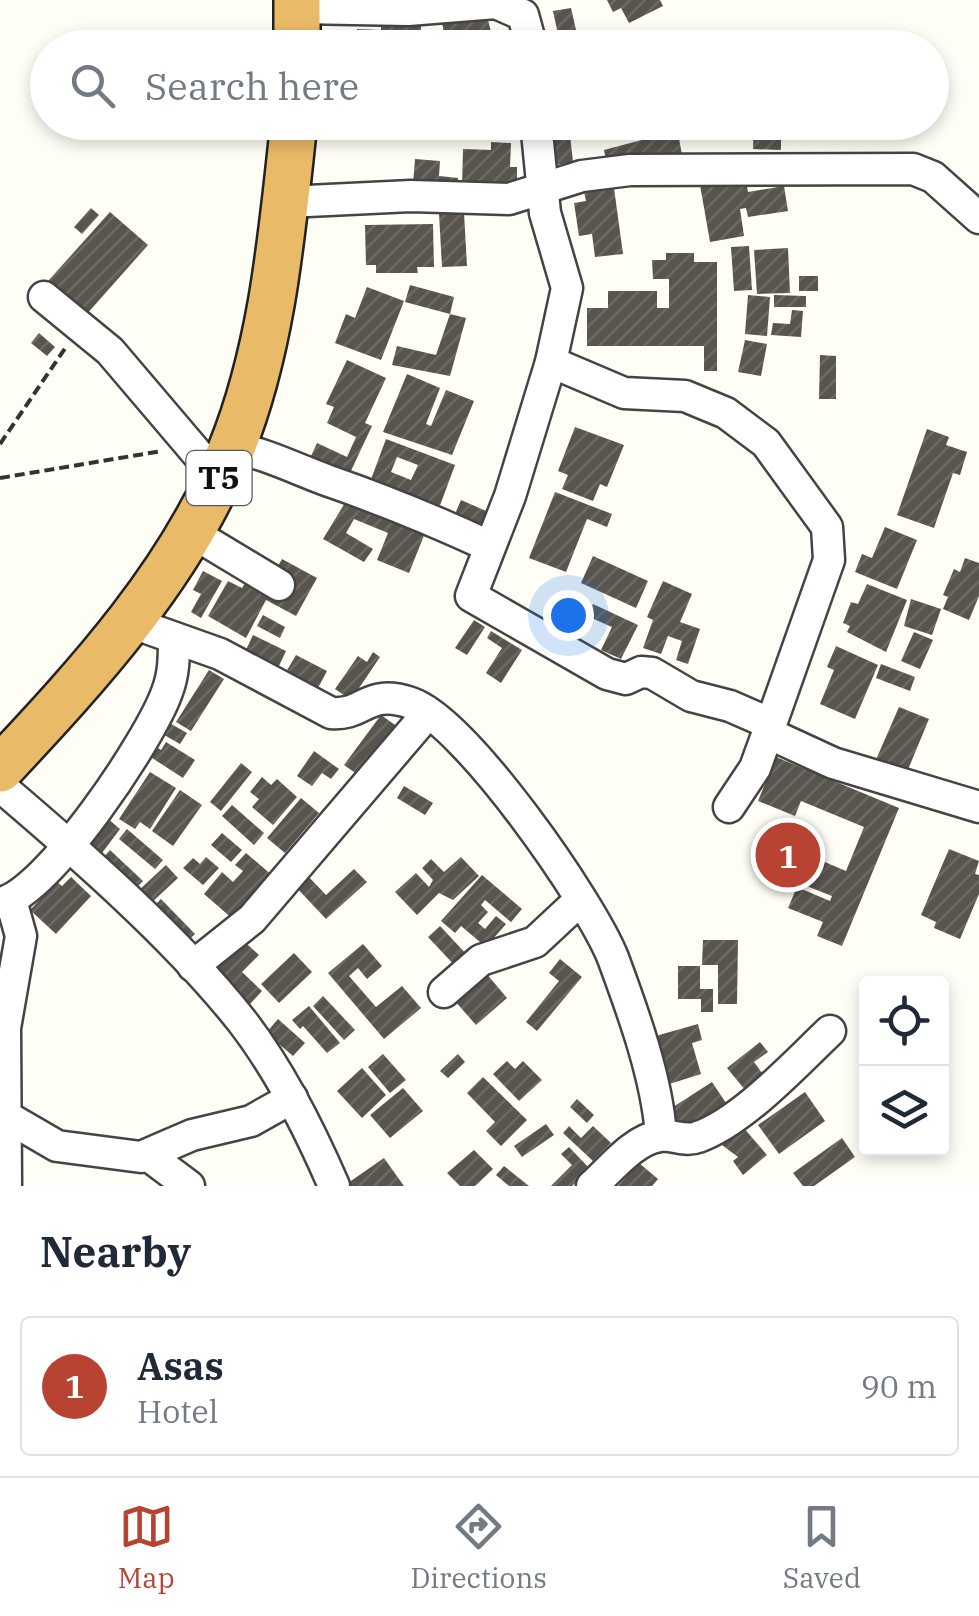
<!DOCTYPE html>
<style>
:root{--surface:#fff;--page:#f2f2f3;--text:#1f2937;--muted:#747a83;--line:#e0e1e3;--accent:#b84332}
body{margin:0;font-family:"IBM Plex Serif",serif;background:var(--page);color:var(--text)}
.controls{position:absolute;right:30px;bottom:30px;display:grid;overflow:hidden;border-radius:10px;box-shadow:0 5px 15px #0003}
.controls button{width:90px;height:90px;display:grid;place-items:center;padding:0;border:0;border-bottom:2px solid var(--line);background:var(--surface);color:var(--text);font:50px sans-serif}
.you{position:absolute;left:568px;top:615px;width:35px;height:35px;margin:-25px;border:8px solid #fff;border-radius:50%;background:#1a73e8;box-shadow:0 0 0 15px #1a73e833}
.badge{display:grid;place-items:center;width:65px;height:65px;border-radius:50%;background:var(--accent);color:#fff;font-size:32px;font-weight:700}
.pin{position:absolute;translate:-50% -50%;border:5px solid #fff;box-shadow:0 2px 10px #0006}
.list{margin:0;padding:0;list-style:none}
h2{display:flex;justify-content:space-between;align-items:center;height:130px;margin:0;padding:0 40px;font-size:42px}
h2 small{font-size:32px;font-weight:400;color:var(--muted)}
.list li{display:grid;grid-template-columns:65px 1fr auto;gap:30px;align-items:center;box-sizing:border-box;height:140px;margin:0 20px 20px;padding:0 20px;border:2px solid var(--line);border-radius:10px}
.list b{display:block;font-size:38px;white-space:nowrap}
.list p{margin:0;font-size:32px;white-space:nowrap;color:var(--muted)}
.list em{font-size:32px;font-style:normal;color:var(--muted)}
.icon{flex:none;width:55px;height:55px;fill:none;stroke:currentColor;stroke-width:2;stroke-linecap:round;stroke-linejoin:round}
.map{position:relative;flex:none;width:979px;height:1186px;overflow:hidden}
.search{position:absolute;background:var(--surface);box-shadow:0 5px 15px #0003;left:30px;right:30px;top:30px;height:110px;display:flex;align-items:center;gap:25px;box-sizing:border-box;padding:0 35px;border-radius:55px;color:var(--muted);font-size:38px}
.sheet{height:290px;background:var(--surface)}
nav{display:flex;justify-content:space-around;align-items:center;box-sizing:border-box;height:140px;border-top:2px solid var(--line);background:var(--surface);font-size:28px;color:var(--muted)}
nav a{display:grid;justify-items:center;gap:5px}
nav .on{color:var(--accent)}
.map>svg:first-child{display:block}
</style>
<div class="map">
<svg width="979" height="1186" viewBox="0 0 979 1186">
<defs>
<pattern id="building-hatch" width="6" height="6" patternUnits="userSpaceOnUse" patternTransform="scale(2.5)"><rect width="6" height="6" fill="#59544e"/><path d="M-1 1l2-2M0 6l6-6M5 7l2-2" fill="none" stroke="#6c6863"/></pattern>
</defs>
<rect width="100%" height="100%" fill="#fefef6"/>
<g fill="url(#building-hatch)" fill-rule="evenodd">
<path d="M607 0H660L663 6 629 23 621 8 613 12Z"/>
<path d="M571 8 579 43 561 48 553 11Z"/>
<path d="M486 12 495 48H463L460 33 445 37 442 23Z"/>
<path d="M381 20 421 22V48H395L396 36H383L382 48H363V41H356L357 29 381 30Z"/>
<path d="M655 30 659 46 605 48 604 43Z"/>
<path d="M422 122H442L440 140 421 139Z"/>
<path d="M651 122H676L682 155 608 169 604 150 653 137Z"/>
<path d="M754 122H781V150L753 149Z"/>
<path d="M570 135 573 162 556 165 552 138Z"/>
<path d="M491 142 511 143 510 167H517V188L462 187 463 149 491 150Z"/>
<path d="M415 159 440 161 439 176 458 178 457 189 413 185Z"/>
<path d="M745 174 748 192 784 186 788 211 748 217 746 208 740 209 744 236 710 242 700 185Z"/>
<path d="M614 188 623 254 595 257 592 234 579 236 574 203 586 201 584 192Z"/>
<path d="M91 208 99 215 82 234 74 227Z"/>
<path d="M110 212 148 245 78 324 40 290Z"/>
<path d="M464 213 467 266 442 267 439 214Z"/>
<path d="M433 224 434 267H417L418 273H376V265H366L365 225Z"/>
<path d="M749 246 752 290 734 291 731 247Z"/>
<path d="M788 248 790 293 757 294 754 250Z"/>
<path d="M666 253H694V262H717V371H704V346H587V308H608V291H657V308H669V279H653L652 260H666Z"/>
<rect x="799" y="276" width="19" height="15"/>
<path d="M410 285 454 297 450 314 466 318 450 376 392 365 397 346 436 355 450 314 405 302Z"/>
<path d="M367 287 404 301 381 360 335 343 346 314 355 318Z"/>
<path d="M748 295 770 297 767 336 745 334Z"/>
<path d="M774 295 806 296V307H774Z"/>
<path d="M792 310 803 311 801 337 771 335 773 323 790 324Z"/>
<path d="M39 333 55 347 47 356 31 343Z"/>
<path d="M745 340 767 344 761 376 738 372Z"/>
<path d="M820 355 836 356V399H819Z"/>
<path d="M347 360 386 378 365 423 372 426 349 475 311 456 317 443 347 457 356 437 327 423 334 407 326 404Z"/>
<path d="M407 374 440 388 426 424 431 426 446 390 474 401 452 455 383 432Z"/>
<path d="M575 427 624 445 607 487 600 484 593 501 562 489 568 475 558 471Z"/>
<path d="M927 429 949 437 946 445 967 452 960 475 953 473 934 528 897 515Z"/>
<path d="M386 439 455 465 439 508 370 482ZM397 457 418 465 411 480 391 472Z"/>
<path d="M555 492 612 514 607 527 587 519 566 572 529 558Z"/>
<path d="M348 498 427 528 409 573 377 560 388 533 354 519 346 533 373 549 364 562 323 539Z"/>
<path d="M461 500 493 514 484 535 452 521Z"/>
<path d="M885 527 917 540 897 589 855 572 862 554 872 558Z"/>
<path d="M593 556 648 581 636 608 581 583Z"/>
<path d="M965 558 979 563V596L969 620 943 609 948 597 943 595 954 569 960 572Z"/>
<path d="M282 559 317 578 296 616 266 600 246 638 208 616 228 581 242 588 251 573 290 594 295 585 274 573Z"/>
<path d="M203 571 222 581 201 618 191 612 201 594 193 590Z"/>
<path d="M663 581 692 594 680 622 700 629 688 664 676 660 682 641 668 636 661 654 643 648 653 620 647 617Z"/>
<path d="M867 584 907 600 886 652 847 632 850 626 843 623 851 602 858 604Z"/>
<path d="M911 599 941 609 932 635 904 626Z"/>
<path d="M593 604 638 625 621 659 601 650 612 627 587 616Z"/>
<path d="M263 615 285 627 280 638 257 626Z"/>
<path d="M474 620 485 627 467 655 455 648Z"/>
<path d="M491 631 522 650 501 683 486 673 502 648 487 638Z"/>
<path d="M914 632 933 640 920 669 901 661Z"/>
<path d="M253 635 286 651 278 668 245 652Z"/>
<path d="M836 646 878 665 855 719 820 704 834 670 827 667Z"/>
<path d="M373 652 380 657 351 700 335 689 358 656 367 662Z"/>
<path d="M296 655 327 671 318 688 286 672Z"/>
<path d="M881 664 915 677 910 691 876 678Z"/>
<path d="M209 670 224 679 191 731 176 722Z"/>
<path d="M899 707 929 719 902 784 871 771Z"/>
<path d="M381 715 398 727 361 777 344 765Z"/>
<path d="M166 721 187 733 180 744 159 732Z"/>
<path d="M166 742 195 760 183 778 146 754 152 744 161 750Z"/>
<path d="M314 751 339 769 331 779 322 773 312 786 297 776Z"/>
<path d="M776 757 899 808 842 946 817 936 823 922 788 908 797 887 830 901 832 896 763 869 775 841 846 871 864 827 801 801 795 816 758 801Z"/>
<path d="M241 763 252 772 221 811 210 802Z"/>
<path d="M150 772 176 788 150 829 140 822 135 829 119 819Z"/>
<path d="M262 777 271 785 277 779 297 797 273 825 252 807 259 799 250 792Z"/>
<path d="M404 786 433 803 425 815 397 798Z"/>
<path d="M180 790 202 805 173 846 152 831Z"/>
<path d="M301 798 319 813 285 853 267 838Z"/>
<path d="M232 805 264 833 254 845 222 816Z"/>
<path d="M107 818 120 829 99 857 79 842Z"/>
<path d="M127 829 163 860 155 869 119 839Z"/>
<path d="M222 833 242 850 231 862 211 845Z"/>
<path d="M949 849 979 861 975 874 979 875V894L960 939 934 928 936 922 921 915Z"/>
<path d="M110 850 143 881 133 891 100 861Z"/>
<path d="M246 853 273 876 234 920 204 894 222 872 233 882 243 871 235 865Z"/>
<path d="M206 857 219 868 203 885 183 868 193 858 200 864Z"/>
<path d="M461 857 479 876 453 900 439 893 417 915 395 892 416 873 429 887 433 880 422 868 431 859 444 872Z"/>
<path d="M166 865 178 878 150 904 138 891Z"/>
<path d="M354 869 367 882 326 919 295 886 307 875 326 895Z"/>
<path d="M482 875 522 909 511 922 485 900 481 905 488 912 478 923 485 929 496 916 506 924 486 947 461 926 455 933 441 921Z"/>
<path d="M71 877 91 896 56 934 30 910 57 882 62 886Z"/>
<path d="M161 899 195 934 183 945 150 910Z"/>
<path d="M440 926 470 958 458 969 428 937Z"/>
<path d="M239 937 259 955 242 972 262 991 250 1004 211 967Z"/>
<path d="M703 940H738L737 1004H718V965H702Z"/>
<path d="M363 944 382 966 367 979 358 968 349 976 376 1007 402 986 421 1008 384 1039 328 973Z"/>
<path d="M294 953 312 972 279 1003 261 984Z"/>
<path d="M560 959 582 977 537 1031 526 1022 559 981 549 973Z"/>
<path d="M479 965 507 998 476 1025 447 992Z"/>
<path d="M678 966H700V989H713V1012H701V999H678Z"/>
<path d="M323 996 355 1030 344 1040 313 1006Z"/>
<path d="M309 1006 340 1043 327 1053 303 1026 300 1029 292 1020Z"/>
<path d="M278 1019 305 1043 293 1056 266 1033Z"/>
<path d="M698 1024 702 1040 692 1043 701 1074 663 1086 645 1039Z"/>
<path d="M760 1042 768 1052 754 1062 765 1077 746 1091 727 1068Z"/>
<path d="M383 1054 406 1080 390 1093 368 1067Z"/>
<path d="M458 1054 465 1062 448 1078 440 1071Z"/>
<path d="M507 1061 515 1069 523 1061 542 1080 519 1101 493 1074Z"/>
<path d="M362 1068 386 1095 362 1118 337 1091Z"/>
<path d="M483 1077 527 1120 501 1146 486 1131 495 1122 467 1093Z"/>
<path d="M712 1082 730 1109 688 1136 670 1109Z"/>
<path d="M403 1088 423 1111 390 1138 370 1115Z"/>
<path d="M805 1092 825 1121 779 1154 758 1125Z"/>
<path d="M577 1099 594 1115 587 1123 570 1107Z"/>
<path d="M546 1124 554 1135 522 1157 514 1146Z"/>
<path d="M569 1126 581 1138 593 1126 611 1143 593 1161 563 1133Z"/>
<path d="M743 1127 767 1155 743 1175 733 1161 738 1157 722 1145Z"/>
<path d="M842 1138 855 1157 814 1186H803L793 1173Z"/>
<path d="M569 1147 590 1169 572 1186H551L572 1165 561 1154Z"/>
<path d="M474 1150 493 1169 475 1186H460L447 1173Z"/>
<path d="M384 1158 404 1186H350L348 1183Z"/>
<path d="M639 1163 658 1179 652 1186H618Z"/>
<path d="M504 1166 529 1186H509L496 1175Z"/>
</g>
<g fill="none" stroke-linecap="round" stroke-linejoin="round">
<defs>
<g id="minor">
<path d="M298 8 408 10 496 3 523 15 532 48"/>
<path d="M536 122 545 213 567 288 551 362 510 496 471 596 607 674 626 679 641 672 652 673 691 696 730 706 771 724"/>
<path d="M287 202 411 196 509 199 582 176 630 170 913 169 933 177 979 218"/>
<path d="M44 297 110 351 218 478"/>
<path d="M551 362 624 393 685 396 726 413 766 443 827 527 829 560 771 724 755 768 729 807"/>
<path d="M232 447C267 454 296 469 329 481 387 501 433 520 489 546"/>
<path d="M191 532 279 585"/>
<path d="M130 622 220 654 331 713C364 716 367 688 411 703 466 722 591 902 613 958 633 1012 657 1078 661 1135"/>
<path d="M768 733 833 763 979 807"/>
<path d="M0 786C80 854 176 938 241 1020 280 1070 309 1128 334 1186"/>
<path d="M0 903C48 893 150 740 167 692 174 674 174 657 174 638"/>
<path d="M193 966 252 919 428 713"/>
<path d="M444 992 481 960 535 942 579 901"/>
<path d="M7 1117 57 1146 141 1157 192 1135 251 1121 292 1098"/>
<path d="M149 1156 189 1186"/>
<path d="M6 1186 5 1028 21 936 11 900"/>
<path d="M592 1186C610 1170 634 1139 660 1136 673 1134 685 1142 698 1137 743 1121 795 1064 830 1031"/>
</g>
<g id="highway">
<path d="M297 48V0"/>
<path d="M0 769C89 674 182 573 231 450 273 346 282 232 294 122"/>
</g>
</defs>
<use href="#minor" stroke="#444" stroke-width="35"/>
<use href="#highway" stroke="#222" stroke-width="50"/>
<g stroke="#333" stroke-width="4" stroke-dasharray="10 5" stroke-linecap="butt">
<path d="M0 444 66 347"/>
<path d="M0 478 162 451"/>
</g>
<use href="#minor" stroke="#fff" stroke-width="30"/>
<use href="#highway" stroke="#e9ba68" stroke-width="45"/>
</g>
<g text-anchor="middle" stroke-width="10" stroke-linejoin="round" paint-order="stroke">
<rect fill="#fff" stroke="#585858" stroke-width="2.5" x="186.5" y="451" width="65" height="54" rx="8"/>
<g font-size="32" font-weight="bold" fill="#111">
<text x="219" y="489">T5</text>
</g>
</g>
</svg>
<div class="controls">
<button><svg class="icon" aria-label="locate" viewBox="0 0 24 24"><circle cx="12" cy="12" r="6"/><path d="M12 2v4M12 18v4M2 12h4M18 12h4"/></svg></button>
<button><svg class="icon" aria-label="layers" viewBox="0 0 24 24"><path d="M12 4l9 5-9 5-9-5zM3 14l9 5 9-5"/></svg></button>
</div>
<div class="you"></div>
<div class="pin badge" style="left:788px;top:855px">1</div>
<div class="search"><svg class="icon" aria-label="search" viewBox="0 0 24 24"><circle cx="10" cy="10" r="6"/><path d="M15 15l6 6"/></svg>Search here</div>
</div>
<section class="sheet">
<h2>Nearby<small></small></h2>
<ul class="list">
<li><span class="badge">1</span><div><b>Asas</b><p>Hotel</p></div><em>90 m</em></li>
</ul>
</section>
<nav>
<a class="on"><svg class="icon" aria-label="map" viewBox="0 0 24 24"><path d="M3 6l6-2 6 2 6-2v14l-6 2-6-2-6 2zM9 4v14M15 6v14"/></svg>Map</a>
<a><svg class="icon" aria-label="directions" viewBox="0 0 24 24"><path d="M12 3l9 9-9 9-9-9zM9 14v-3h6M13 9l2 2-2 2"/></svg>Directions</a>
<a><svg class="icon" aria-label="saved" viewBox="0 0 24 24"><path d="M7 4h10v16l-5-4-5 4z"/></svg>Saved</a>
</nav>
